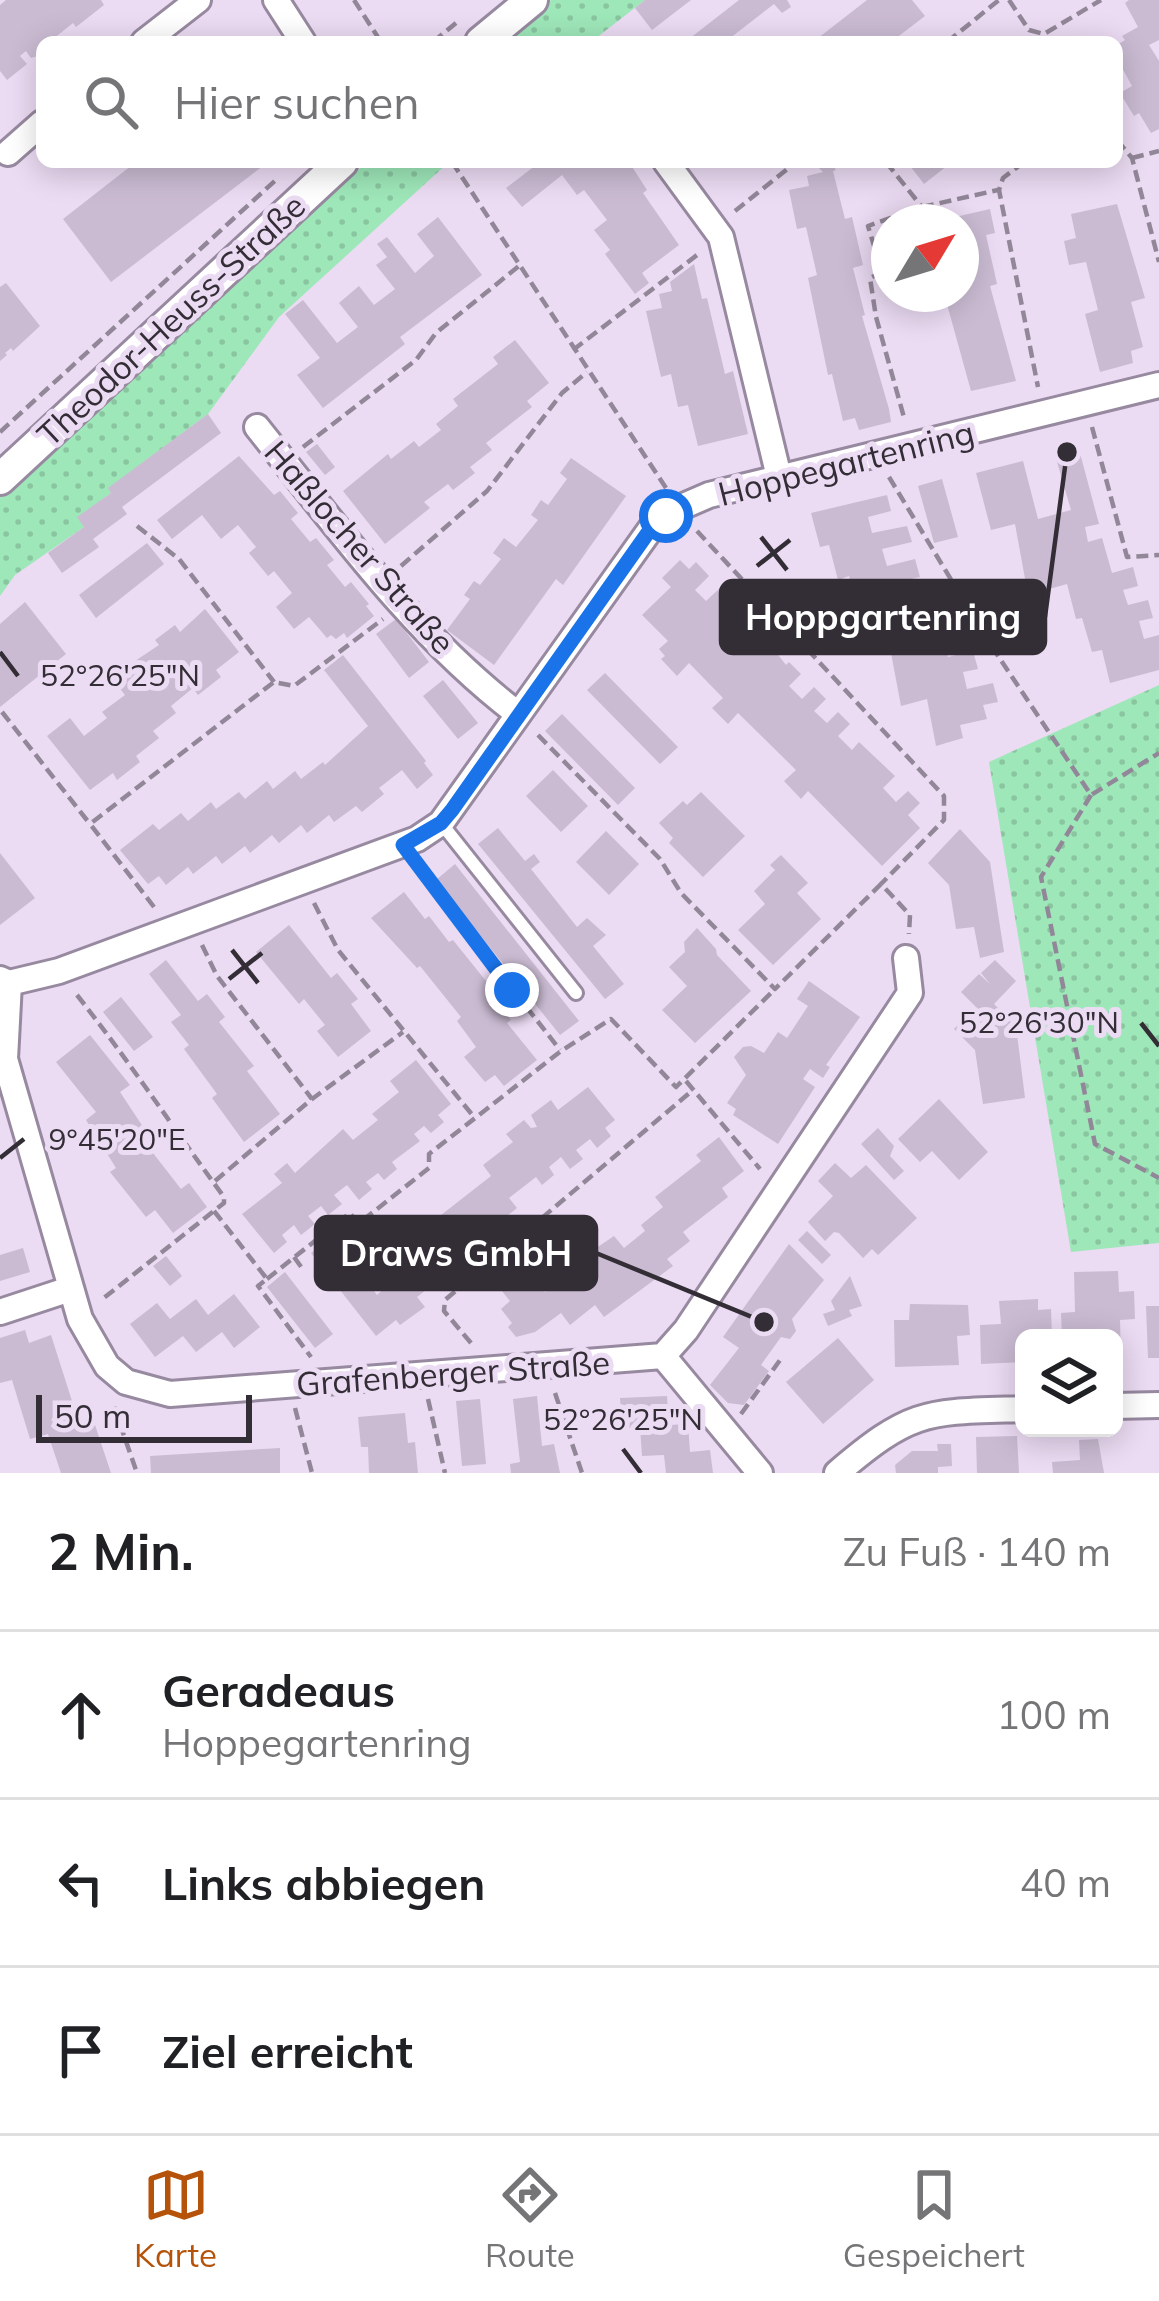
<!DOCTYPE html>
<html lang="de">
<meta charset="utf-8">
<style>
:root{--surface:#fff;--page:#f6f6f6;--text:#202124;--muted:#757577;--line:#e0e0e0;--accent:#b45309}
body{margin:0;font-family:Mulish,sans-serif;background:var(--page);color:var(--text)}
.controls{position:absolute;right:36px;bottom:36px;display:grid;overflow:hidden;border-radius:18px;box-shadow:0 6px 30px #0003}
.controls button{width:108px;height:108px;display:grid;place-items:center;padding:0;border:0;border-bottom:3px solid var(--line);background:var(--surface);color:var(--text);font:60px sans-serif}
.compass{position:absolute;left:871px;top:204px;width:108px;height:108px;border-radius:50%;background:var(--surface);box-shadow:0 6px 30px #0003;rotate:52deg}
.scale{position:absolute;left:36px;bottom:30px;width:216px;box-sizing:border-box;padding-left:12px;border:6px solid #332d36;border-top:0;font-size:33px;line-height:42px;white-space:nowrap;color:#332d36;-webkit-text-stroke:9px #ebdbf3;paint-order:stroke}
.stop{position:absolute;width:36px;height:36px;margin:-27px;border:9px solid #1a73e8;border-radius:50%;background:#fff}
.stop.end{background:#1a73e8;border-color:#fff;box-shadow:0 3px 12px #0008}
.list{margin:0;padding:0;list-style:none}
h2{display:flex;justify-content:space-between;align-items:center;height:156px;margin:0;padding:0 48px;font-size:51px}
h2 small{font-size:39px;font-weight:400;color:var(--muted)}
.list li{display:grid;grid-template-columns:78px 1fr auto;gap:36px;align-items:center;box-sizing:border-box;height:168px;padding:0 48px;border-top:3px solid var(--line)}
.list b{display:block;font-size:45px;white-space:nowrap}
.list p{margin:0;font-size:39px;white-space:nowrap;color:var(--muted)}
.list em{font-size:39px;font-style:normal;color:var(--muted)}
.icon{flex:none;width:66px;height:66px;fill:none;stroke:currentColor;stroke-width:2;stroke-linecap:round;stroke-linejoin:round}
.map{position:relative;flex:none;width:1159px;height:1473px;overflow:hidden}
.search{position:absolute;background:var(--surface);box-shadow:0 6px 30px #0003;left:36px;right:36px;top:36px;height:132px;display:flex;align-items:center;gap:30px;box-sizing:border-box;padding:0 42px;border-radius:18px;color:var(--muted);font-size:45px}
.sheet{height:660px;background:var(--surface)}
nav{display:flex;justify-content:space-around;align-items:center;box-sizing:border-box;height:168px;border-top:3px solid var(--line);background:var(--surface);font-size:33px;color:var(--muted)}
nav a{display:grid;justify-items:center;gap:6px}
nav .on{color:var(--accent)}
.map>svg:first-child{display:block}
</style>
<div class="map">
<svg width="1159" height="1473" viewBox="0 0 1159 1473">
<defs>
<pattern id="park-dots" width="8" height="8" patternUnits="userSpaceOnUse" patternTransform="scale(3)"><rect width="8" height="8" fill="#9ee7b9"/><path d="M2 2h.1M6 6h.1" fill="none" stroke="#89c6a0" stroke-width="1.8" stroke-linecap="round"/></pattern>
</defs>
<rect width="100%" height="100%" fill="#ebdbf3"/>
<g fill="url(#park-dots)">
<path d="M551 0H645L591 42H503Z"/>
<path d="M367 162H449L279 317 208 414 109 488 111 493 78 517 84 527 15 575 0 596V495Z"/>
<path d="M1159 685V1243L1071 1252 989 762Z"/>
</g>
<g fill="#cabbd2">
<path d="M6 0H101L104 5 76 27 73 23 53 39 55 42H42L38 56 31 58 26 51 20 56 27 64 7 80 0 71V5Z"/>
<path d="M645 0H691L652 30 635 8Z"/>
<path d="M739 0H787L791 7 782 13 774 4 725 42H685Z"/>
<path d="M867 0H912L925 16 891 42H813Z"/>
<path d="M1129 0H1159V40L1149 45 1159 61V129L1151 133 1139 113 1134 116 1120 93 1132 86 1121 66 1117 69V45L1125 40 1122 36 1138 27 1125 3Z"/>
<path d="M136 162H268L111 282 63 219Z"/>
<path d="M540 162H629L647 190 643 193 679 245 642 273 649 283 635 294 605 254 610 250 594 230 607 220 584 190 577 195 562 175 522 207 506 188Z"/>
<path d="M820 162H830L836 170 833 171 845 219 852 217 863 265 853 268 865 315 862 316 889 409 891 422 859 430 855 418 843 421 832 374 828 375 808 278 817 275 806 227 797 229 789 190 809 186 807 176 823 172 816 165Z"/>
<path d="M907 162H952L924 184Z"/>
<path d="M1117 204 1145 298 1131 302 1143 347 1131 351 1133 363 1100 372 1085 314 1098 310 1086 262 1069 265 1064 241 1076 238 1071 214Z"/>
<path d="M990 209 995 233 986 235 997 284 990 286 1016 381 971 391 945 297 961 294V222L942 220Z"/>
<path d="M438 217 482 275 400 337 405 344 323 408 297 375 320 358 285 314 303 300 337 343 358 327 339 303 359 286 374 305 395 289 376 265 387 257 377 244 387 237 415 273 434 256 417 234Z"/>
<path d="M694 264 702 299 707 298 725 374 733 371 748 434 698 446 688 405 678 407 671 374 661 377 646 311 662 308 659 294 672 291 670 282Z"/>
<path d="M6 283 40 326 13 351 11 348 5 353 7 355 0 361V287Z"/>
<path d="M515 340 549 383 527 401 532 407 486 443 492 450 470 467 475 473 453 490 448 484 424 502 430 508 385 544 343 491 388 454 391 459 414 441 419 447 441 430 436 424 458 406 453 399 498 364 493 357Z"/>
<path d="M208 414 221 433 122 507 127 514 93 539 99 547 62 573 48 553 84 527 77 517 111 493 108 488Z"/>
<path d="M1077 442 1099 524 1085 527 1088 542 1102 538 1112 573 1133 567 1138 586 1123 590 1128 605 1148 600 1153 618 1139 621 1144 639 1159 635V670L1110 683 1102 650 1092 652 1082 618 1076 619 1067 584 1028 595 1015 524 991 530 976 473 1023 461 1038 519 1071 510 1053 448Z"/>
<path d="M317 444 335 467 325 475 306 452Z"/>
<path d="M239 456 274 495 280 491 298 513 291 519 305 536 310 542 316 538 334 560 327 565 345 587 351 582 369 604 366 606 374 616 347 638 344 633 336 639 331 635 327 638 309 617 294 629 276 607 292 593 274 571 268 576 249 553 256 547 238 525 221 539 202 515 172 539 157 520Z"/>
<path d="M571 458 626 496 563 585 556 579 494 665 447 630 470 599 464 595 474 581 480 585 501 559 493 553 504 538 516 547 538 520 531 515 541 500 548 505 567 479 560 473Z"/>
<path d="M942 479 958 537 934 543 918 486Z"/>
<path d="M887 495 891 511 868 517 872 533 907 526 912 542 882 549 887 566 915 559 920 577 906 580 911 596 934 590 939 608 925 612 928 627 954 620 959 638 944 642 948 657 973 651 978 669 963 672 967 689 993 683 998 702 983 705 987 719 960 725 963 738 936 746 927 699 901 706 888 637 876 640 868 608 858 610 849 576 838 580 829 545 820 547 811 513Z"/>
<path d="M147 543 164 564 96 618 79 595Z"/>
<path d="M680 560 689 569 696 562 709 576 695 590 706 601 721 587 734 600 719 615 728 625 740 613 752 625 740 637 753 650 765 638 786 665 789 662 801 674 789 686 802 699 814 687 826 699 814 711 827 723 838 712 850 724 838 736 852 750 859 742 895 776 883 788 896 802 908 791 920 803 908 815 920 828 882 866 808 791 801 799 784 781 796 770 738 713 728 724 712 708 723 698 689 663 677 676 661 659 665 656 659 649 668 641 642 615 671 587 662 578Z"/>
<path d="M25 602 66 654 0 707V624Z"/>
<path d="M205 609 239 652 216 670 221 677 198 695 193 688 171 706 176 713 153 731 159 738 136 756 140 762 117 780 113 773 90 790 47 736 70 718 84 736 107 718 102 712 125 695 111 677 159 645 155 640 175 625 180 632Z"/>
<path d="M396 619 429 662 409 678 376 634Z"/>
<path d="M343 655 426 761 424 763 433 775 417 789 402 770 379 788 384 794 362 812 356 806 334 822 329 815 307 833 301 825 279 843 272 835 250 853 245 846 222 864 216 856 193 874 188 867 166 885 159 876 148 884 120 850 153 824 159 830 181 813 188 821 211 802 216 809 239 792 245 799 267 781 273 789 295 771 301 779 323 762 325 765 368 726 324 670Z"/>
<path d="M605 673 678 747 660 764 587 690Z"/>
<path d="M443 680 478 723 458 739 423 696Z"/>
<path d="M562 714 635 788 618 805 545 731Z"/>
<path d="M553 770 588 806 561 832 526 796Z"/>
<path d="M701 792 745 836 703 877 669 843 673 838 659 823 683 801 687 805Z"/>
<path d="M498 828 525 861 534 854 540 862 531 869 577 927 587 918 606 935 593 946 624 984 605 999 478 844Z"/>
<path d="M960 829 990 862 1004 952 980 958 974 927 956 929 949 885 928 863Z"/>
<path d="M606 831 639 864 609 895 576 862Z"/>
<path d="M0 853 35 898 0 925Z"/>
<path d="M781 855 808 883 797 893 821 919 773 965 738 930 765 904 754 891 775 870 770 865Z"/>
<path d="M455 864 579 1021 560 1035 436 880Z"/>
<path d="M404 892 425 919 429 916 449 942 453 940 494 991 490 995 511 1020 507 1023 537 1060 504 1086 495 1075 485 1082 464 1057 476 1047 457 1021 461 1017 420 966 417 968 371 918Z"/>
<path d="M289 925 331 978 337 973 358 999 351 1004 371 1031 338 1057 317 1031 325 1025 304 999 299 1004 256 952Z"/>
<path d="M697 928 716 949 717 955 751 991 695 1043 662 1010 687 986 669 967 685 952 684 942Z"/>
<path d="M166 960 198 1001 207 994 225 1017 219 1022 254 1066 247 1071 280 1114 244 1142 212 1098 217 1094 184 1049 189 1045 171 1022 181 1015 149 974Z"/>
<path d="M995 960 1016 981 994 1004 1016 1026 1025 1098 983 1104 975 1050 954 1029 976 1007 961 992 979 974 990 984 981 973Z"/>
<path d="M809 981 860 1017 826 1065 830 1067 823 1078 810 1069 803 1079 815 1087 778 1144 733 1115 736 1109 727 1103 746 1075 734 1057 743 1047 751 1046 764 1053 778 1032 787 1038 808 1006 797 999Z"/>
<path d="M121 997 153 1037 134 1051 103 1012Z"/>
<path d="M90 1035 130 1085 120 1092 151 1139 146 1144 181 1189 189 1183 207 1207 173 1233 155 1210 146 1217 110 1172 116 1168 86 1120 96 1112 56 1062Z"/>
<path d="M416 1060 451 1104 438 1115 444 1122 431 1133 424 1126 414 1134 420 1141 392 1162 397 1169 384 1180 378 1173 366 1182 372 1189 359 1200 347 1185 334 1195 342 1204 328 1215 321 1206 308 1216 315 1224 301 1235 294 1225 282 1235 287 1242 274 1253 242 1214 282 1183 274 1174 287 1163 295 1173 343 1129 353 1140 378 1120 372 1114 399 1092 390 1081Z"/>
<path d="M588 1087 615 1120 605 1128 611 1136 597 1148 590 1139 576 1150 583 1159 570 1169 561 1157 549 1167 554 1175 542 1185 536 1177 509 1198 517 1208 439 1270 444 1276 417 1297 425 1307 400 1325 396 1320 376 1336 311 1253 332 1237 377 1295 399 1274 391 1264 397 1260 387 1248 404 1235 414 1246 418 1243 413 1237 491 1176 483 1165 513 1142 506 1134 524 1120 531 1128 537 1127 531 1115 551 1100 558 1110Z"/>
<path d="M939 1099 988 1152 959 1180 932 1151 920 1162 898 1139Z"/>
<path d="M878 1128 894 1146 890 1156 904 1171 894 1180 861 1144Z"/>
<path d="M719 1137 744 1171 722 1188 728 1197 683 1232 690 1241 667 1259 673 1266 604 1317 595 1305 570 1325 561 1313 535 1332 516 1337 508 1327 512 1323 501 1309 510 1301 497 1285 510 1275 521 1289 534 1279 545 1292 570 1272 578 1283 568 1267 614 1236 624 1248 645 1231 641 1225 663 1207 655 1197 701 1161 696 1155Z"/>
<path d="M835 1163 851 1178 866 1165 917 1218 878 1255 872 1249 863 1258 839 1233 834 1232 825 1241 808 1222 833 1196 818 1181Z"/>
<path d="M807 1231 831 1255 822 1264 798 1240Z"/>
<path d="M789 1244 824 1280 792 1319 796 1331 790 1339 781 1337 761 1365 769 1371 744 1405 728 1403 710 1385 739 1348 723 1337Z"/>
<path d="M23 1248 30 1272 0 1281V1255Z"/>
<path d="M166 1256 182 1276 170 1286 153 1266Z"/>
<path d="M1118 1271 1119 1292 1134 1291 1135 1319 1120 1320 1121 1357H1114V1338H1062L1061 1313 1075 1312 1074 1272Z"/>
<path d="M285 1272 333 1334 315 1348 267 1287Z"/>
<path d="M850 1276 862 1306 849 1310 852 1316 828 1326 823 1314 835 1310 831 1301Z"/>
<path d="M234 1294 260 1327 234 1348 222 1332 196 1352 183 1336 155 1357 130 1324 157 1303 170 1319 196 1299 208 1315Z"/>
<path d="M1038 1299V1310L1051 1309 1052 1338H1024V1362L981 1364 980 1325 1001 1324 999 1301Z"/>
<path d="M910 1304 968 1305 970 1335 957 1336 959 1365 895 1367 894 1320H909Z"/>
<path d="M1146 1306H1159V1358H1148Z"/>
<path d="M25 1330 29 1343 51 1335 79 1423 93 1419 111 1473H61L48 1434 30 1439 12 1380 0 1383V1338Z"/>
<path d="M838 1338 874 1380 823 1424 786 1382Z"/>
<path d="M537 1396 542 1446 554 1444 560 1473H511L510 1464 520 1462 513 1399Z"/>
<path d="M667 1396 669 1425 688 1424 690 1452 710 1450 713 1473H666L664 1455 642 1456 640 1427 622 1428 620 1398Z"/>
<path d="M480 1399 486 1464 462 1466 456 1401Z"/>
<path d="M405 1413 408 1443 415 1442 418 1473H369L368 1447H361L358 1417Z"/>
<path d="M1017 1436 1019 1473H977L976 1437Z"/>
<path d="M1098 1439 1104 1473H1053L1052 1462 1080 1460 1079 1440Z"/>
<path d="M937 1444H951L952 1466 938 1467V1473H896L895 1465 912 1451H938Z"/>
<path d="M280 1448V1473H151L150 1456Z"/>
</g>
<g fill="none" stroke-linecap="round" stroke-linejoin="round">
<defs>
<path id="service" d="M441 823 576 993"/>
<g id="minor">
<path d="M276 0 303 42"/>
<path d="M144 42 198 0"/>
<path d="M8 153 42 123"/>
<path d="M666 162 721 237 779 477"/>
<path d="M257 427C337 527 415 636 518 714"/>
<path d="M0 979 9 983 59 971 417 839 441 823 652 527 679 508 709 495 1159 385"/>
<path d="M9 983 5 1059 80 1319 107 1366 126 1382 170 1394 663 1356 686 1330 910 993 906 958"/>
<path d="M0 1312 70 1289"/>
<path d="M663 1356 760 1473"/>
<path d="M1114 1406 1159 1405"/>
<path d="M837 1473C913 1408 927 1412 1024 1409"/>
</g>
<g id="tertiary">
<path d="M481 42 532 0"/>
<path d="M0 479 342 162"/>
</g>
</defs>
<use href="#service" stroke="#97899f" stroke-width="18"/>
<use href="#minor" stroke="#97899f" stroke-width="30"/>
<use href="#tertiary" stroke="#97899f" stroke-width="36"/>
<g stroke="#928798" stroke-width="4.5" stroke-dasharray="12 6" stroke-linecap="butt">
<path d="M354 0 381 42"/>
<path d="M1009 0 1029 30 1044 34 1101 0"/>
<path d="M433 42 456 23"/>
<path d="M947 42 999 0"/>
<path d="M1117 140 1132 158 1159 262"/>
<path d="M1132 158 1159 151"/>
<path d="M452 162 666 488"/>
<path d="M886 162 922 207 868 226 882 272 870 278 876 317 905 421"/>
<path d="M1024 162 1003 178 999 190 1038 387"/>
<path d="M922 207 998 190"/>
<path d="M735 211 796 162"/>
<path d="M573 350 697 255"/>
<path d="M1092 427 1127 557 1159 555"/>
<path d="M0 432 278 178"/>
<path d="M303 447 416 360 436 333 519 266"/>
<path d="M889 477 990 644 1091 795 1159 753"/>
<path d="M137 526 179 559 274 682"/>
<path d="M697 531 944 796V820L881 884"/>
<path d="M401 566 487 491 562 393 587 372"/>
<path d="M2 712 90 824"/>
<path d="M538 735 660 859 681 893 775 989 881 884 910 915 909 934"/>
<path d="M1091 795 1041 877 1095 1144 1159 1178"/>
<path d="M416 865 560 1050"/>
<path d="M314 903 338 950 474 1117"/>
<path d="M154 907 90 824 274 682 294 686 383 619"/>
<path d="M202 945 217 976 312 1099"/>
<path d="M77 995C129 1061 174 1129 224 1197V1203L100 1301"/>
<path d="M686 1081 760 1169"/>
<path d="M215 1181 312 1099 403 1032"/>
<path d="M214 1211 267 1279 258 1286 311 1357"/>
<path d="M294 1257 302 1268"/>
<path d="M267 1279 350 1213 358 1224 429 1168V1154L561 1051 611 1019 676 1087 775 989"/>
<path d="M471 1343 444 1311 445 1300 693 1090"/>
<path d="M555 1393 582 1473"/>
<path d="M428 1399 445 1473"/>
<path d="M114 1407 137 1473"/>
<path d="M295 1408 312 1473"/>
<path d="M741 1414 783 1356"/>
</g>
<use href="#service" stroke="#fff" stroke-width="12"/>
<use href="#minor" stroke="#fff" stroke-width="24"/>
<use href="#tertiary" stroke="#fff" stroke-width="30"/>
</g>
<g fill="none" stroke-linecap="round" stroke-linejoin="round">
<path stroke="#1a73e8" stroke-width="15" d="M512 990 403 845 441 823 452 810 652 527 666 516"/>
</g>
<path fill="none" stroke="#332d36" stroke-width="4.5" d="M761 537 787 570M757 566 790 540M0 652 18 676M232 950 258 983M229 979 262 953M1141 1023 1159 1046M0 1158 24 1139M623 1449 641 1473"/>
<g text-anchor="middle" stroke-width="10" stroke-linejoin="round" paint-order="stroke">
<g font-size="33" fill="#332d36" stroke="#ebdbf3">
<text transform="translate(171 320) rotate(-43)" y="12">Theodor-Heuss-Straße</text>
<text transform="translate(846 463) rotate(-14)" y="12">Hoppegartenring</text>
<text transform="translate(360 547) rotate(49)" y="12">Haßlocher Straße</text>
<text transform="translate(453 1373) rotate(-4)" y="12">Grafenberger Straße</text>
</g>
</g>
<g font-size="30" text-anchor="middle" fill="#332d36" stroke="#ebdbf3" stroke-width="10" stroke-linejoin="round" paint-order="stroke">
<text x="120" y="686">52°26'25"N</text>
<text x="1039" y="1033">52°26'30"N</text>
<text x="117" y="1150">9°45'20"E</text>
<text x="623" y="1430">52°26'25"N</text>
</g>
<path fill="none" stroke="#332d36" stroke-width="4.5" d="M1067 452L1045 617M764 1322L596 1253"/>
<g fill="#332d36" stroke="#ebdbf3" stroke-width="4.5">
<circle cx="1067" cy="452" r="12"/>
<circle cx="764" cy="1322" r="12"/>
</g>
<g fill="#332d36" stroke="#332d36" stroke-width="4.5">
<rect x="721" y="581" width="324" height="72" rx="12"/>
<rect x="316" y="1217" width="280" height="72" rx="12"/>
</g>
<g font-size="36" text-anchor="middle" font-weight="bold" fill="#fff">
<text x="883" y="630">Hoppgartenring</text>
<text x="456" y="1266">Draws GmbH</text>
</g>
</svg>
<div class="controls">
<button><svg class="icon" aria-label="layers" viewBox="0 0 24 24"><path d="M12 4l9 5-9 5-9-5zM3 14l9 5 9-5"/></svg></button>
</div>
<svg class="compass" viewBox="-18 -18 36 36"><path d="M0-13l5 13h-10z" fill="#e53935"/><path d="M0 13l5-13h-10z" fill="#757577"/></svg>
<div class="scale">50 m</div>
<div class="stop" style="left:666px;top:516px"></div>
<div class="stop end" style="left:512px;top:990px"></div>
<div class="search"><svg class="icon" aria-label="search" viewBox="0 0 24 24"><circle cx="10" cy="10" r="6"/><path d="M15 15l6 6"/></svg>Hier suchen</div>
</div>
<section class="sheet">
<h2>2 Min.<small>Zu Fuß · 140 m</small></h2>
<ul class="list">
<li><svg class="icon" aria-label="ahead" viewBox="0 0 24 24"><path d="M12 20V5M6 11l6-6 6 6"/></svg><div><b>Geradeaus</b><p>Hoppegartenring</p></div><em>100 m</em></li>
<li><svg class="icon" aria-label="left" viewBox="0 0 24 24"><path d="M17 20v-9H6M10 6l-5 5 5 5"/></svg><div><b>Links abbiegen</b></div><em>40 m</em></li>
<li><svg class="icon" aria-label="arrive" viewBox="0 0 24 24"><path d="M6 21V4h12l-3 4 3 4H6"/></svg><div><b>Ziel erreicht</b></div></li>
</ul>
</section>
<nav>
<a class="on"><svg class="icon" aria-label="map" viewBox="0 0 24 24"><path d="M3 6l6-2 6 2 6-2v14l-6 2-6-2-6 2zM9 4v14M15 6v14"/></svg>Karte</a>
<a><svg class="icon" aria-label="directions" viewBox="0 0 24 24"><path d="M12 3l9 9-9 9-9-9zM9 14v-3h6M13 9l2 2-2 2"/></svg>Route</a>
<a><svg class="icon" aria-label="saved" viewBox="0 0 24 24"><path d="M7 4h10v16l-5-4-5 4z"/></svg>Gespeichert</a>
</nav>
